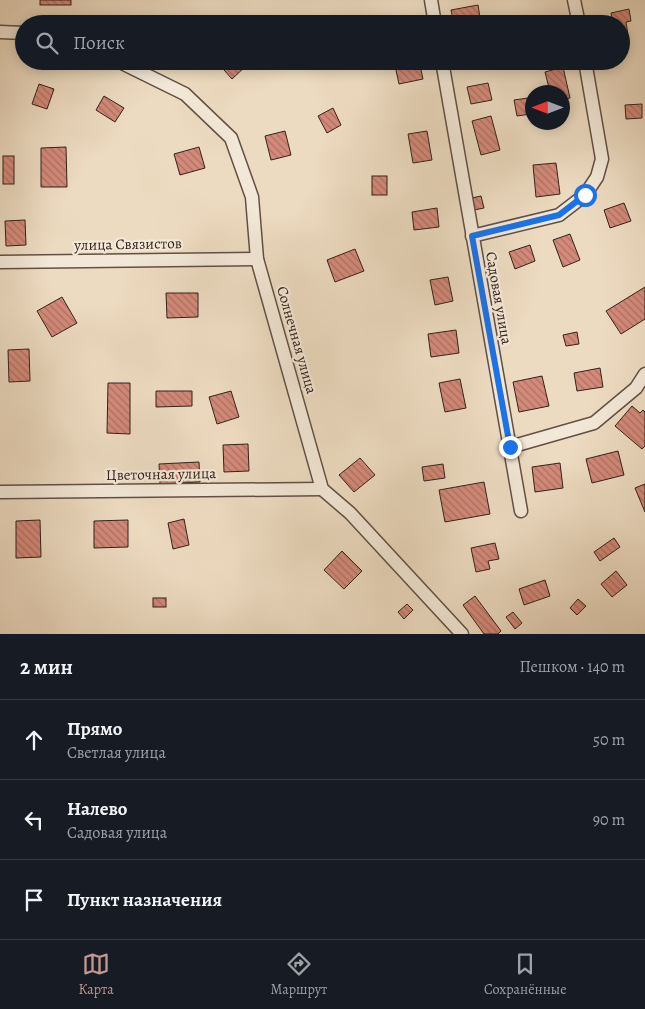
<!DOCTYPE html>
<html lang="ru">
<meta charset="utf-8">
<style>
:root{--surface:#171b24;--page:#242831;--text:#f1f3f6;--muted:#9ea1a6;--line:#363941;--accent:#c59692}
body{margin:0;font-family:Alegreya,serif;background:var(--page);color:var(--text)}
.compass{position:absolute;left:525px;top:85px;width:45px;height:45px;border-radius:50%;background:var(--surface);box-shadow:0 2px 12px #0003;rotate:270deg}
.stop{position:absolute;width:15px;height:15px;margin:-11px;border:4px solid #1a73e8;border-radius:50%;background:#fff}
.stop.end{background:#1a73e8;border-color:#fff;box-shadow:0 1px 5px #0008}
.list{margin:0;padding:0;list-style:none}
h2{display:flex;justify-content:space-between;align-items:center;height:65px;margin:0;padding:0 20px;font-size:21px}
h2 small{font-size:16px;font-weight:400;color:var(--muted)}
.list li{display:grid;grid-template-columns:32px 1fr auto;gap:15px;align-items:center;box-sizing:border-box;height:80px;padding:0 20px;border-top:1px solid var(--line)}
.list b{display:block;font-size:19px;white-space:nowrap}
.list p{margin:0;font-size:16px;white-space:nowrap;color:var(--muted)}
.list em{font-size:16px;font-style:normal;color:var(--muted)}
.icon{flex:none;width:28px;height:28px;fill:none;stroke:currentColor;stroke-width:2;stroke-linecap:round;stroke-linejoin:round}
.map{position:relative;flex:none;width:645px;height:634px;overflow:hidden}
.search{position:absolute;background:var(--surface);box-shadow:0 2px 12px #0003;left:15px;right:15px;top:15px;height:55px;display:flex;align-items:center;gap:12px;box-sizing:border-box;padding:0 18px;border-radius:28px;color:var(--muted);font-size:19px}
.sheet{height:305px;background:var(--surface)}
nav{display:flex;justify-content:space-around;align-items:center;box-sizing:border-box;height:70px;border-top:1px solid var(--line);background:var(--surface);font-size:14px;color:var(--muted)}
nav a{display:grid;justify-items:center;gap:2px}
nav .on{color:var(--accent)}
.map>svg:first-child{display:block}
</style>
<div class="map">
<svg width="645" height="634" viewBox="0 0 645 634">
<defs>
<pattern id="building-back-hatch" width="6" height="6" patternUnits="userSpaceOnUse" patternTransform="scale(1.25)"><rect width="6" height="6" fill="#d48a7a"/><path d="M-1 5l2 2M0 0l6 6M5-1l2 2" fill="none" stroke="#ad7063"/></pattern>
</defs>
<rect width="100%" height="100%" fill="#eddbc1"/>
<filter id="stains"><feTurbulence type="fractalNoise" baseFrequency=".004" numOctaves="4"/><feColorMatrix values="0 0 0 0 .2 0 0 0 0 .09 0 0 0 0 .02 0 0 0 .5 -.17"/></filter>
<radialGradient id="worn" r=".72"><stop offset=".6" stop-color="#630" stop-opacity="0"/><stop offset="1" stop-color="#630" stop-opacity=".3"/></radialGradient>
<g fill="url(#building-back-hatch)" stroke="#32211a">
<rect x="40" y="0" width="31" height="5"/>
<path d="M478 5 481 24H454L451 10Z"/>
<path d="M629 9 631 21 626 22 629 41 621 42V24H613L611 13Z"/>
<path d="M216 61H243L247 65 232 79Z"/>
<path d="M394 61H419L423 79 399 84Z"/>
<path d="M563 67 570 98 562 100V92H550L545 72Z"/>
<path d="M488 83 492 100 471 104 467 87Z"/>
<path d="M39 84 54 89 47 109 32 104Z"/>
<path d="M104 96 124 108 115 122 96 110Z"/>
<path d="M528 98 531 114 517 116 514 100Z"/>
<path d="M642 104V118L626 119 625 105Z"/>
<path d="M333 108 341 125 327 133 318 116Z"/>
<path d="M491 116 500 150 481 155 472 121Z"/>
<path d="M285 131 291 155 271 160 265 136Z"/>
<path d="M427 131 432 160 413 163 408 134Z"/>
<path d="M66 147 67 187H41V148Z"/>
<path d="M199 147 205 168 180 175 174 154Z"/>
<rect x="3" y="156" width="11" height="28"/>
<path d="M556 163 560 194 536 197 533 165Z"/>
<rect x="372" y="176" width="15" height="19"/>
<path d="M481 196 484 208 474 210 472 198Z"/>
<path d="M624 203 631 221 610 228 604 210Z"/>
<path d="M437 208 439 227 414 230 412 212Z"/>
<path d="M25 220 26 245 6 246 5 221Z"/>
<path d="M570 234 580 260 563 267 553 240Z"/>
<path d="M530 245 535 261 515 269 509 252Z"/>
<path d="M355 249 364 271 335 282 327 260Z"/>
<path d="M448 277 453 301 435 305 430 280Z"/>
<path d="M645 287V319L621 334 606 311Z"/>
<path d="M166 293H198V317L167 318Z"/>
<path d="M62 297 77 323 52 337 37 311Z"/>
<path d="M456 330 459 353 431 357 428 334Z"/>
<path d="M577 332 579 344 566 346 563 335Z"/>
<path d="M29 349 30 381 9 382 8 350Z"/>
<path d="M600 368 603 387 577 391 574 373Z"/>
<path d="M542 376 549 406 519 412 513 382Z"/>
<path d="M460 379 466 408 445 412 439 383Z"/>
<path d="M108 383H130V434L107 433Z"/>
<path d="M156 391H192V406L156 407Z"/>
<path d="M231 391 239 417 217 424 209 397Z"/>
<path d="M632 406 640 413 643 410 645 412V446L642 449 615 426Z"/>
<path d="M248 444 249 471 224 472 223 445Z"/>
<path d="M618 451 624 475 592 483 586 459Z"/>
<path d="M360 458 375 475 354 492 339 475Z"/>
<path d="M199 462 200 482 160 484 159 464Z"/>
<path d="M560 463 563 488 535 492 532 467Z"/>
<path d="M443 464 445 478 424 481 422 467Z"/>
<path d="M484 482 490 514 445 522 439 490Z"/>
<path d="M645 484V512L635 488Z"/>
<path d="M184 519 189 545 173 549 168 523Z"/>
<path d="M40 520 41 557 16 558V521Z"/>
<path d="M128 520V547L94 548V521Z"/>
<path d="M614 538 620 547 600 561 594 552Z"/>
<path d="M495 543 499 559 488 561 490 569 476 572 471 548Z"/>
<path d="M342 551 362 571 344 589 324 570Z"/>
<path d="M616 571 627 585 612 597 601 584Z"/>
<path d="M545 580 550 596 524 605 519 589Z"/>
<path d="M475 596 501 631 498 634H484L463 605Z"/>
<rect x="153" y="598" width="13" height="9"/>
<path d="M578 599 586 606 577 615 570 608Z"/>
<path d="M407 604 413 610 404 619 398 612Z"/>
<path d="M513 612 522 623 515 629 506 617Z"/>
</g>
<g fill="none" stroke-linecap="round" stroke-linejoin="round">
<defs>
<g id="minor">
<path d="M431 0 435 24"/>
<path d="M574 0 579 24"/>
<path d="M0 32 24 33"/>
<path d="M118 61 185 94 231 138 252 197 257 259 322 489 350 513 462 634"/>
<path d="M442 61 521 511"/>
<path d="M472 236 559 215 585 195 597 177 602 159 585 61"/>
<path d="M0 262 257 259"/>
<path d="M510 447 594 423 636 388 645 374"/>
<path d="M0 492 322 489"/>
</g>
</defs>
<use href="#minor" stroke="#615044" stroke-width="15"/>
<use href="#minor" stroke="#f3e8d7" stroke-width="12"/>
</g>
<g fill="none" stroke-linecap="round" stroke-linejoin="round">
<path stroke="#1a73e8" stroke-width="6" d="M510 447 472 236 559 215 585 195"/>
</g>
<g text-anchor="middle" stroke-width="4.5" stroke-linejoin="round" paint-order="stroke">
<g font-size="15" fill="#32211a" stroke="#f3e8d7">
<text transform="translate(128 244) rotate(-1)" y="5">улица Связистов</text>
<text transform="translate(499 298) rotate(80)" y="5">Садовая улица</text>
<text transform="translate(297 340) rotate(74)" y="5">Солнечная улица</text>
<text transform="translate(161 474) rotate(-1)" y="5">Цветочная улица</text>
</g>
</g>
<rect width="100%" height="100%" filter="url(#stains)"/>
<rect width="100%" height="100%" fill="url(#worn)"/>
</svg>
<svg class="compass" viewBox="-18 -18 36 36"><path d="M0-13l5 13h-10z" fill="#e53935"/><path d="M0 13l5-13h-10z" fill="#9ea1a6"/></svg>
<div class="stop" style="left:585px;top:195px"></div>
<div class="stop end" style="left:510px;top:447px"></div>
<div class="search"><svg class="icon" aria-label="search" viewBox="0 0 24 24"><circle cx="10" cy="10" r="6"/><path d="M15 15l6 6"/></svg>Поиск</div>
</div>
<section class="sheet">
<h2>2 мин<small>Пешком · 140 m</small></h2>
<ul class="list">
<li><svg class="icon" aria-label="ahead" viewBox="0 0 24 24"><path d="M12 20V5M6 11l6-6 6 6"/></svg><div><b>Прямо</b><p>Светлая улица</p></div><em>50 m</em></li>
<li><svg class="icon" aria-label="left" viewBox="0 0 24 24"><path d="M17 20v-9H6M10 6l-5 5 5 5"/></svg><div><b>Налево</b><p>Садовая улица</p></div><em>90 m</em></li>
<li><svg class="icon" aria-label="arrive" viewBox="0 0 24 24"><path d="M6 21V4h12l-3 4 3 4H6"/></svg><div><b>Пункт назначения</b></div></li>
</ul>
</section>
<nav>
<a class="on"><svg class="icon" aria-label="map" viewBox="0 0 24 24"><path d="M3 6l6-2 6 2 6-2v14l-6 2-6-2-6 2zM9 4v14M15 6v14"/></svg>Карта</a>
<a><svg class="icon" aria-label="directions" viewBox="0 0 24 24"><path d="M12 3l9 9-9 9-9-9zM9 14v-3h6M13 9l2 2-2 2"/></svg>Маршрут</a>
<a><svg class="icon" aria-label="saved" viewBox="0 0 24 24"><path d="M7 4h10v16l-5-4-5 4z"/></svg>Сохранённые</a>
</nav>
